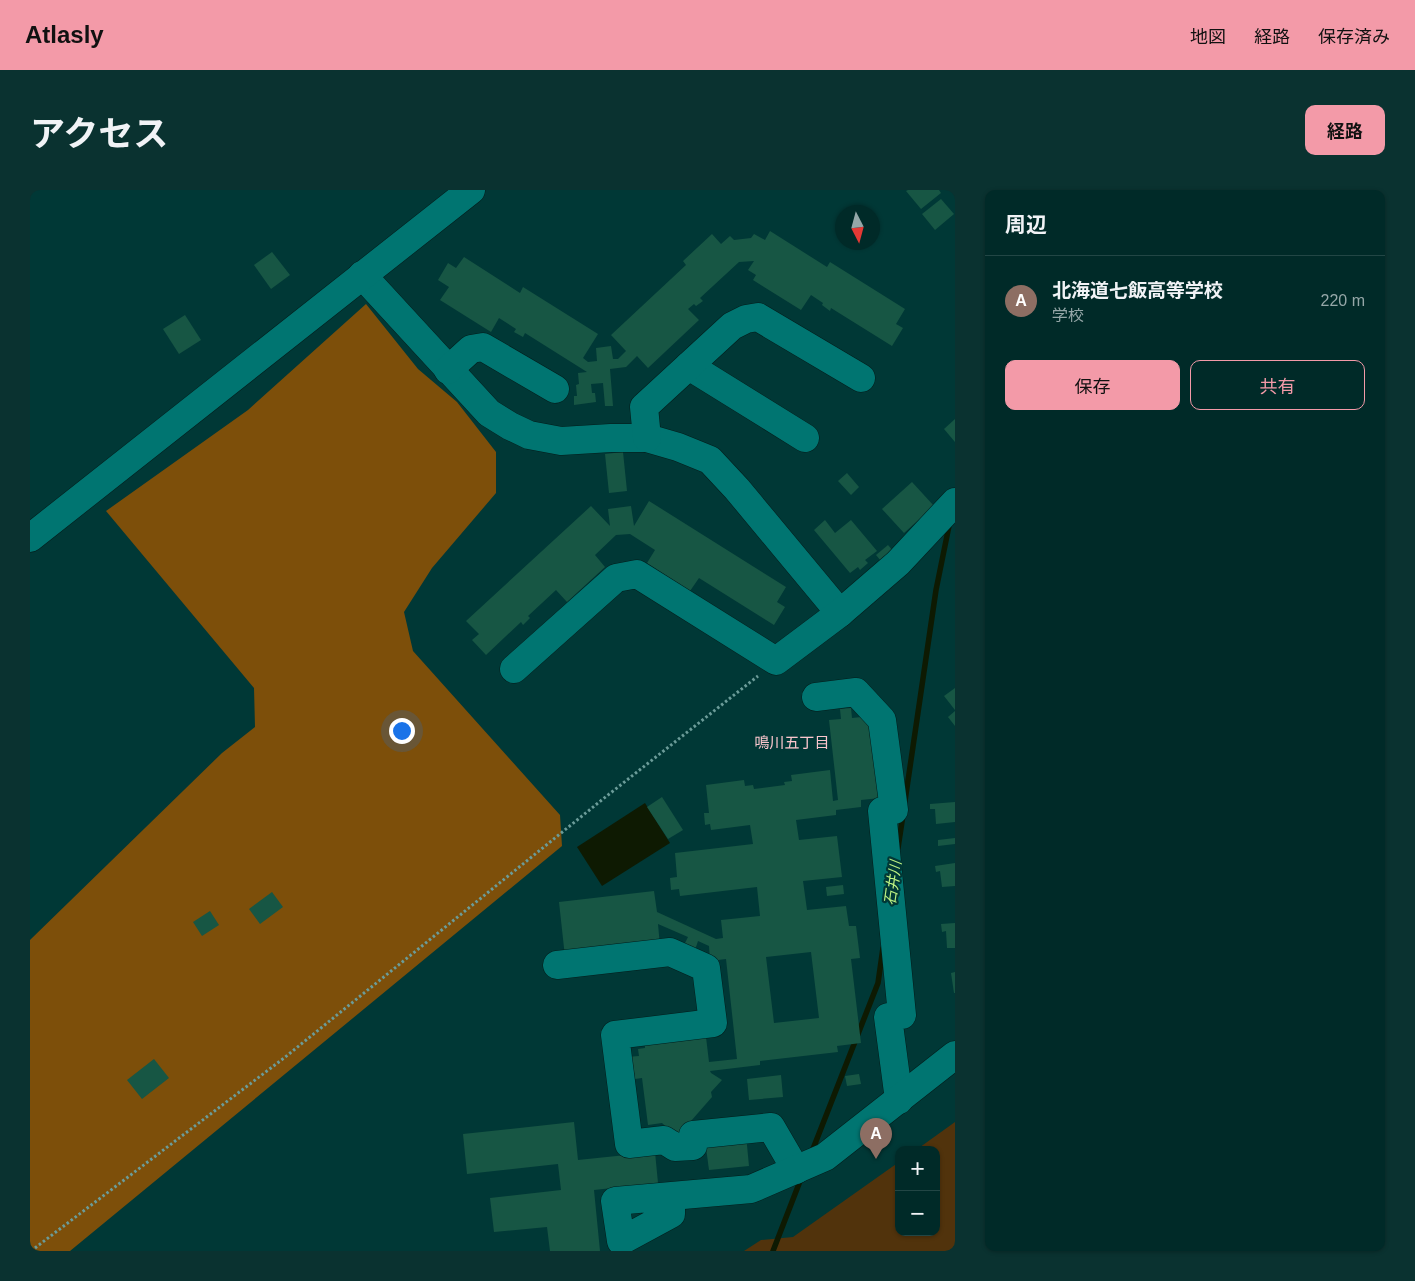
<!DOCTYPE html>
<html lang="ja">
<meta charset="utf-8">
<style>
:root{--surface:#002a28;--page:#0a3230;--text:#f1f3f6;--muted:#95a7a8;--line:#224645;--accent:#f39aa8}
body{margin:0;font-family:Arial,"Noto Sans JP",sans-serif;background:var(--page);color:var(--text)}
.controls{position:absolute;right:15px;bottom:15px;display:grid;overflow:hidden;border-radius:10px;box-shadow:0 1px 4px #0004}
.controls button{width:45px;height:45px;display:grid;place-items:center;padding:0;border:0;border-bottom:1px solid var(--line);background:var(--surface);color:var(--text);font:25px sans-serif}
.compass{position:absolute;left:805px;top:15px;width:45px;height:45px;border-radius:50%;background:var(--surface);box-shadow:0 1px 4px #0004;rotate:174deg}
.you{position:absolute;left:371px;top:540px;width:18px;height:18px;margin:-12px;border:4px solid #fff;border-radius:50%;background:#1a73e8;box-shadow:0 0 0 8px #1a73e833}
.badge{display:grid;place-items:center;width:32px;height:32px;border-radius:50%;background:var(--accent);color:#fff;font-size:16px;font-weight:700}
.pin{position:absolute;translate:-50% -41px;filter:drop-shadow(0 1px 2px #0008)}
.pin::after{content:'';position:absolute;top:26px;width:18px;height:15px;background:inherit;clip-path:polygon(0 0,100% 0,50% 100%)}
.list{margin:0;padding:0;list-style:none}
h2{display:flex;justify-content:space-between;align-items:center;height:65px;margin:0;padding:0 20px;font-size:21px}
h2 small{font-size:16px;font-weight:400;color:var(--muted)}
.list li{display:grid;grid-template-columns:32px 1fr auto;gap:15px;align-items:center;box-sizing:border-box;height:90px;padding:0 20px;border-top:1px solid var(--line)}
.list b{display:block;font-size:19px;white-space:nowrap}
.list p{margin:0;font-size:16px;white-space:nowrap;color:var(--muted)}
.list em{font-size:16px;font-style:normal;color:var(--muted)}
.actions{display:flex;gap:10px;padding:15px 20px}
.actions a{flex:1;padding:11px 0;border:1px solid var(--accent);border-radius:10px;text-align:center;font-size:18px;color:var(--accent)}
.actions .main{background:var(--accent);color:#111}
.map{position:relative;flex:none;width:925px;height:1061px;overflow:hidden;border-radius:10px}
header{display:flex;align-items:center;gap:30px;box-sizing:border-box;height:70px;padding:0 25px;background:var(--accent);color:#111}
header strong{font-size:24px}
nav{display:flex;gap:28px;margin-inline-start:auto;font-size:18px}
.intro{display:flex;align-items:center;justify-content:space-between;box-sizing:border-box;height:120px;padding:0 30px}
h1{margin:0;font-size:35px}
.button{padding:12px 22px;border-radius:10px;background:var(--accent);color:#111;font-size:18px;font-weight:700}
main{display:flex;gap:30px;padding:0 30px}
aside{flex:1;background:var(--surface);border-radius:10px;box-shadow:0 1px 4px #0004}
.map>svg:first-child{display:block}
</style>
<header>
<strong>Atlasly</strong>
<nav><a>地図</a><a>経路</a><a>保存済み</a></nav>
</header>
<div class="intro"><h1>アクセス</h1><a class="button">経路</a></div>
<main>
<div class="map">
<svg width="925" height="1061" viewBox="0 0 925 1061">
<rect width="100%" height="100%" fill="#003836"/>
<path fill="#51330c" d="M925 932V1061H714L731 1050 763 1047 869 972V1042H906V960H886Z"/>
<path fill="#7d4f0a" d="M336 114 388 179 427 212 466 262V303L402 378 374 422 383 461 530 625 532 656 40 1061H0V750L192 563 225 537 224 498 76 321 218 220Z"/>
<path fill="#0e1a02" d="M615 613 640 653 572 696 547 657Z"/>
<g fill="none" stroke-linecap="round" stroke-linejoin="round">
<g stroke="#0e1a02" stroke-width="5.5">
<path d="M875 611 906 400 920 331"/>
<path d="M868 658 873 625"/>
<path d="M781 964 848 793 853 758"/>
<path d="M743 1061 772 986"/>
</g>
</g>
<g fill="#175644" fill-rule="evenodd">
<path d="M878 0H909L911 3 891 19 876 1Z"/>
<path d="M911 9 924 24 905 40 892 24Z"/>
<path d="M740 41 797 77 800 72 875 119 866 134 873 138 862 156 801 118 800 121 792 115 793 113 781 105 771 120 723 90 726 85 718 80 724 71 709 72 670 108 673 111 666 116 664 114 658 119 669 130 618 178 607 166 596 177 580 179 583 216H575L573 193 561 194 562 203H565L566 212 544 215V206H547L546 195 549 194 548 183 557 182 495 143 493 147 484 142 486 139 469 128 461 142 410 110 419 97 408 90 418 73 426 78 434 67 490 103 493 97 568 144 553 168 558 172 567 171 566 158 581 156 583 169H588L596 161 581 145 656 75 653 71 682 44 691 54 700 46 704 50 721 48 724 44 735 50Z"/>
<path d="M242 62 260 85 241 99 224 75Z"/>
<path d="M155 125 171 150 149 164 133 139Z"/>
<path d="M925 229V252L914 239Z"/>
<path d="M593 262 597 301 579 303 575 264Z"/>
<path d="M817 283 829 297 821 305 808 291Z"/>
<path d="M882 292 904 316 874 343 852 319Z"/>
<path d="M619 311 756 397 747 412 755 417 744 435 669 388 660 401 617 373 625 360 600 344 586 345 565 365 575 377 537 412 526 400 498 426 500 428 493 435 491 432 456 465 442 450 449 444 436 431 561 316 580 336 578 319 601 316 604 336Z"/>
<path d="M795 330 805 343 821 330 847 361 835 370 838 373 830 380 828 377 820 383 784 340Z"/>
<path d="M858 355 863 361 851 371 846 365Z"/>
<path d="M925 498V520L914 506Z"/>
<path d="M821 518 822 528 841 526 850 608 831 610V617L806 620V625L766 630 769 650 807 646 812 687 773 691 777 720 816 716 819 736H826L830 768 821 769 831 853 807 856 808 862 730 871V875L680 881 681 883 692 890 681 902 682 907 647 947 632 933 618 935 612 888 605 889 604 882 597 867 609 866 608 859 615 858V854L676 847 679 872 707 869 696 769 680 771 679 756 668 751 665 760 654 755 658 747 628 734 630 756 535 767 529 712 624 701 627 722 686 749 693 748 691 730 730 726 727 697 650 706 649 699 641 700 640 688 647 687 645 663 723 654 720 635 681 640 680 634 675 635 674 623H679L676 595 714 590 715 596 723 595 724 599 755 595 754 592 762 591 761 585 800 580 803 611 808 610 799 530 811 529 810 519ZM781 762 789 828 744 833 736 767Z"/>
<path d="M925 521V536L918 527Z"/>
<path d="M632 607 653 640 638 649 617 617Z"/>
<path d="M925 612V632L906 634 905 619H900V614Z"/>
<path d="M925 648V654L908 656V650Z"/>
<path d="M925 673V696L912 697 910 681 906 682 905 676Z"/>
<path d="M813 695 814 704 797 706 796 697Z"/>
<path d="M242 702 253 717 230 734 219 719Z"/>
<path d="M180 721 189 735 172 746 163 732Z"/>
<path d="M925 733V758H917L916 741 912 742 911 734Z"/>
<path d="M925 782V803H924L921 783Z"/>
<path d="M124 869 139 888 112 909 97 890Z"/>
<path d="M829 884 831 894 817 896 815 886Z"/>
<path d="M751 885 753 907 719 910 717 889Z"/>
<path d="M544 932 548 970 625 962 628 993 564 1000 570 1061H520L517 1037 464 1042 460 1008 531 1000 528 974 437 984 433 944Z"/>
<path d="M716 945 719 976 679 980 675 950Z"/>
</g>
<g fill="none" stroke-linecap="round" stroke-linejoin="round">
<defs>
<g id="minor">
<path d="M332 85 459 223 480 236 499 245 531 251 581 248H617L648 257 680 270 707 299 810 423"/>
<path d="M659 176 775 248"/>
<path d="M418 180 441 159 453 157 525 199"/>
<path d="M617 248 614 217 702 136 716 129 728 127 831 188"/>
<path d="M0 348 441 0"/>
<path d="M484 479 586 388 607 384 746 471 810 423 868 373 925 312"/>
<path d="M786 507 826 502 852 530 864 620 852 621 872 825 858 827 869 910"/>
<path d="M527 775 640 762 676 778 683 833 585 845 599 954 634 950 645 957 663 956V945L741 937 766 980"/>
<path d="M641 1006V1024L591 1051 585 1011 721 999 795 967 925 865"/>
</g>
</defs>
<use href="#minor" stroke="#001d1b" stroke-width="29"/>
<path stroke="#6b9c99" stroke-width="3" stroke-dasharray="2.5 2.5" stroke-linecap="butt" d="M1 1061 254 868 573 609 728 486"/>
<use href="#minor" stroke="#007571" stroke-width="28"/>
</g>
<g text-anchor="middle" stroke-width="4.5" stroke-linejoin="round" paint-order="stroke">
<g font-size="15" fill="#fac6cd" stroke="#003836">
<text x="762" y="558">鳴川五丁目</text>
</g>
<g font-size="15" font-style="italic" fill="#bef383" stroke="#003836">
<text transform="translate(863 693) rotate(-82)" y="5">石井川</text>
</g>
</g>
</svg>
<div class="controls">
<button>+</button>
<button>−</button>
</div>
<svg class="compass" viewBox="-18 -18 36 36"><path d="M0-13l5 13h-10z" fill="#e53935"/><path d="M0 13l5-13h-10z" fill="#95a7a8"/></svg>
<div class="you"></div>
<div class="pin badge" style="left:846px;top:969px;background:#8d6e63">A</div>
</div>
<aside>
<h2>周辺<small></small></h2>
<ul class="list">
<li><span class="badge" style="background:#8d6e63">A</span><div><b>北海道七飯高等学校</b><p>学校</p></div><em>220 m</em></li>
</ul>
<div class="actions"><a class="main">保存</a><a>共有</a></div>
</aside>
</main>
